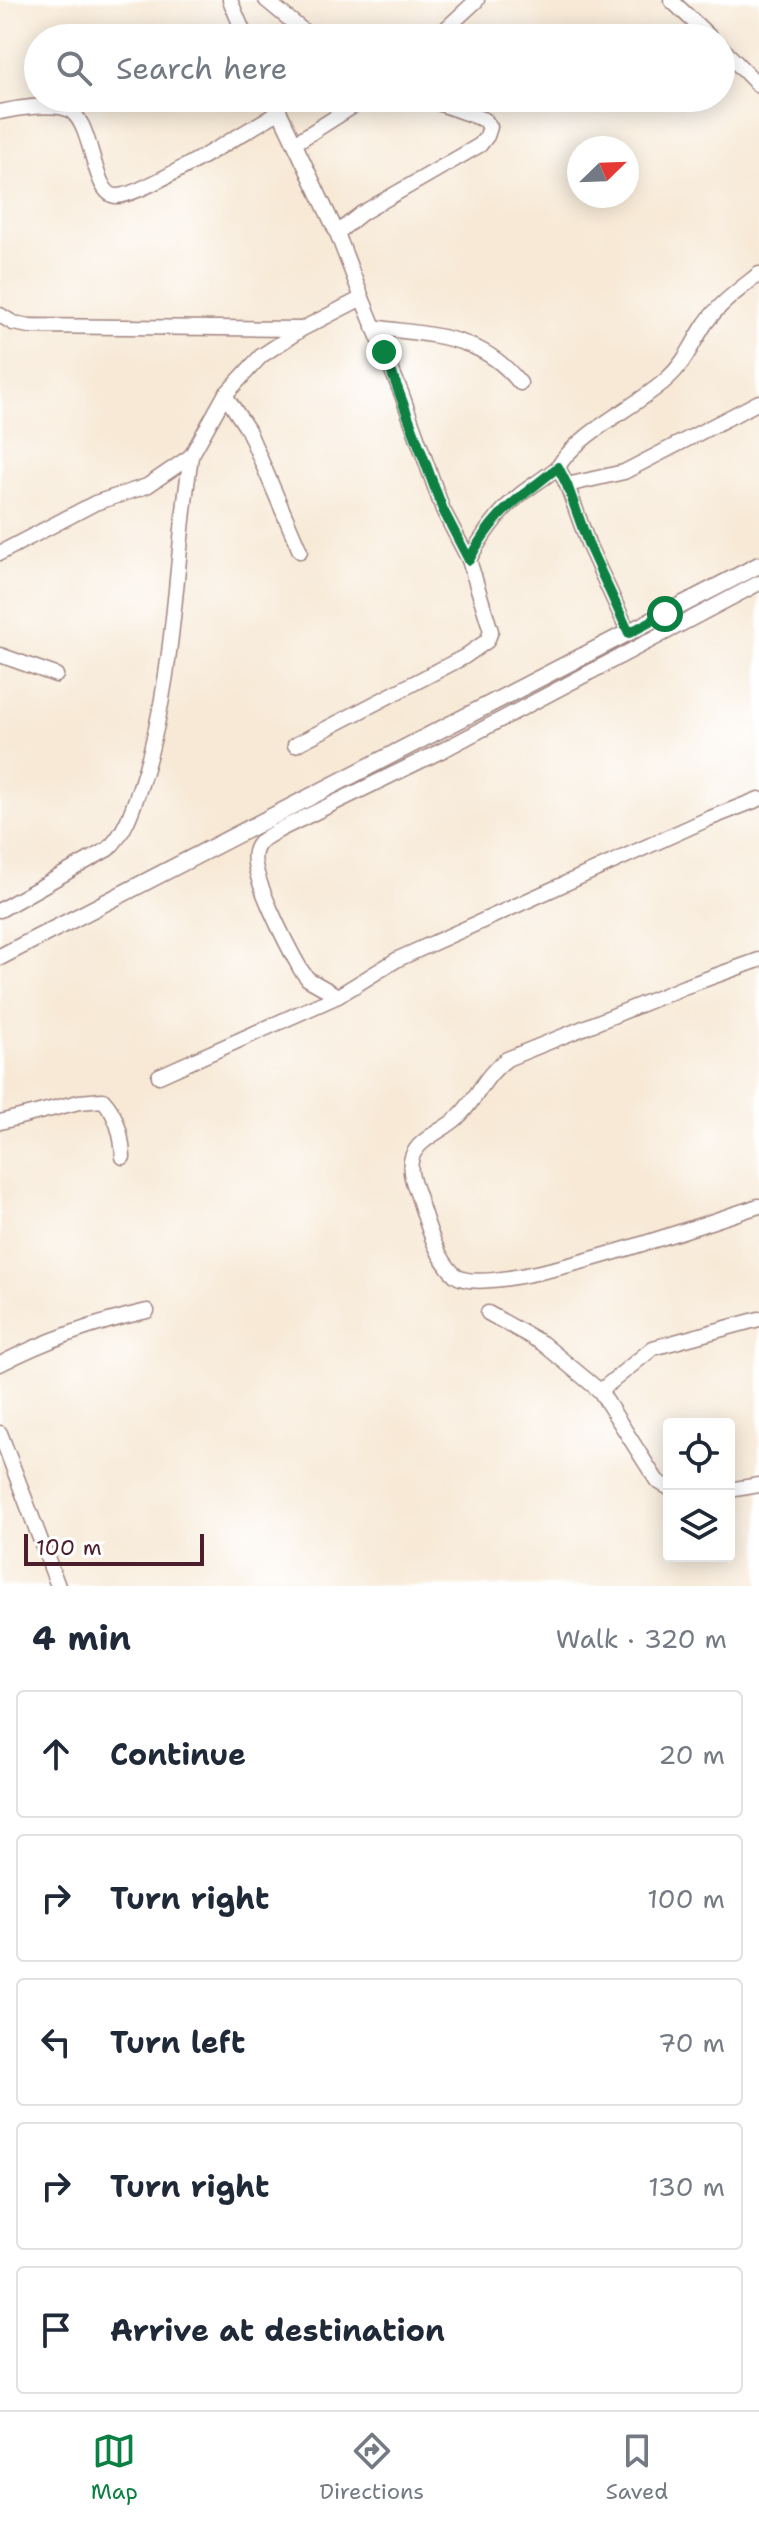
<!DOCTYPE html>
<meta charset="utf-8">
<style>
:root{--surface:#fff;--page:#f2f2f3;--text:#1f2937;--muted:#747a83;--line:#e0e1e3;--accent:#0b8043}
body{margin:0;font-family:"Shantell Sans",sans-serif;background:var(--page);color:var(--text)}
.controls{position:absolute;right:24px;bottom:24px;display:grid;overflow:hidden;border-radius:8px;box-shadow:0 4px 20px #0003}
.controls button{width:72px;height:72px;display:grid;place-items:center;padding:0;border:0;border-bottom:2px solid var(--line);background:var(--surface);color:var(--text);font:40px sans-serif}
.compass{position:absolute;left:567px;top:136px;width:72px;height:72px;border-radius:50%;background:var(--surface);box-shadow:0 4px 20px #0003;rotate:67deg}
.scale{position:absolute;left:24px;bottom:20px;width:180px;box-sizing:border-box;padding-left:8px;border:4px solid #4a1f2b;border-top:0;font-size:22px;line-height:28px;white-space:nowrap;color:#4a1f2b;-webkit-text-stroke:6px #fff;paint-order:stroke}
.stop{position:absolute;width:24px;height:24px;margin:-18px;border:6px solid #0b8043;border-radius:50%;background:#fff}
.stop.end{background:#0b8043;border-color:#fff;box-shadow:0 2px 8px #0008}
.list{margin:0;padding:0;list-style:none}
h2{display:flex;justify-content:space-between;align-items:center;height:104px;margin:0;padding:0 32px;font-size:34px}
h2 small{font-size:26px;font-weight:400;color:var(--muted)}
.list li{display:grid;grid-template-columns:52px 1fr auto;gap:24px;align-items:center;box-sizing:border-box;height:128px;margin:0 16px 16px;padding:0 16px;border:2px solid var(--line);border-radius:8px}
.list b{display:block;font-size:30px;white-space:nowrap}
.list em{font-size:26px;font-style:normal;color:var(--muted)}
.icon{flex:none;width:44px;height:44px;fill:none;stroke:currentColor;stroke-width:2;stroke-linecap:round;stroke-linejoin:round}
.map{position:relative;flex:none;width:759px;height:1586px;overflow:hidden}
.search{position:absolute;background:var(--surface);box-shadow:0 4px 20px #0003;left:24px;right:24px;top:24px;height:88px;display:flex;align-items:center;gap:20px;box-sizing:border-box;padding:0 28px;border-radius:44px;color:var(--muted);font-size:30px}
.sheet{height:824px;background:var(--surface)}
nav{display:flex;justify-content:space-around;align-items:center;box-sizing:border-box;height:112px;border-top:2px solid var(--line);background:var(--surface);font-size:22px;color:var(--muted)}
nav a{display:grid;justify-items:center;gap:4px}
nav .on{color:var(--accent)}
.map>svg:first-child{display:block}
</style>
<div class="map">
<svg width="759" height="1586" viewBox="0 0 759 1586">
<rect width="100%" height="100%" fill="#fff"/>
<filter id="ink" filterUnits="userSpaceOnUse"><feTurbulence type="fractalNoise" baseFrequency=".0125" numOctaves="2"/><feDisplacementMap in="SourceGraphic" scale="16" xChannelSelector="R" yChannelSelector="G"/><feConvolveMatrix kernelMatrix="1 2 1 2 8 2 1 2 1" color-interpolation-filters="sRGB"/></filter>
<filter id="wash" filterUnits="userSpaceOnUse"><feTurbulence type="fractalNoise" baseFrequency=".006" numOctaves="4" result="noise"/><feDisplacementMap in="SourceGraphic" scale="32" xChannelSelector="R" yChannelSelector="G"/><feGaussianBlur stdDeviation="1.8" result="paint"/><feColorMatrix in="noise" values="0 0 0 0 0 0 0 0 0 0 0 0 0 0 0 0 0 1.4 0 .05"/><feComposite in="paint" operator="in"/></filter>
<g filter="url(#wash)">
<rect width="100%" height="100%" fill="#f7e9d6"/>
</g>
<g filter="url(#ink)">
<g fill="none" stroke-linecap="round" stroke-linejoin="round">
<defs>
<g id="minor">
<path d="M230 0 246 38"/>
<path d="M266 0 312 38"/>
<path d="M671 0 711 38"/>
<path d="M436 38 477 0"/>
<path d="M721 47 759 86"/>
<path d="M273 98 337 233 362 298"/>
<path d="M0 112C17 108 51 103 67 109 94 119 91 194 116 196 139 198 253 127 279 112"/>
<path d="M295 143 366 98"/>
<path d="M337 233 362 213 480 145 487 136 490 127 485 120 424 98"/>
<path d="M0 315 13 323 30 326 301 329"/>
<path d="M373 327C431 336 480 333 520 383"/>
<path d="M225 395 248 430 300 551"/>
<path d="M567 485 624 472 759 402"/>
<path d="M0 553 95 503 147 486 191 456 225 395 261 356 302 329 362 298 402 395 443 510 469 560 491 631 487 641 464 657 295 745"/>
<path d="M469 560C482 535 498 512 521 494 533 485 546 477 558 467"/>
<path d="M759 583 445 749 283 828C273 834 258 839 255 852 249 873 289 949 301 970L308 979 338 996 398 959 708 819 759 799"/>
<path d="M629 633 589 546 567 485 558 467C578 433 636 407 667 379 685 363 692 344 705 324 719 304 740 289 759 274"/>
<path d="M0 655 56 675"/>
<path d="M0 910 108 849C126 832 133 808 141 784 176 678 174 566 191 456"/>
<path d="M759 960 684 987 507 1059C483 1076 477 1100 457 1118 443 1131 418 1139 412 1157 408 1169 413 1182 417 1193 426 1219 434 1255 455 1275 486 1303 713 1220 759 1206"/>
<path d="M159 1076 338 996"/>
<path d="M0 1122 79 1102 103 1100C117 1115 122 1136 123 1157"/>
<path d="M488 1313 542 1343 600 1391 657 1481 669 1488"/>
<path d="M0 1364C48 1339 95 1323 147 1311"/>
<path d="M600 1391 653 1348 759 1319"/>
<path d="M0 1433 58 1586"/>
<path d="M729 1490 759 1485"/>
</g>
<path id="tertiary" d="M0 957 759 565"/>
</defs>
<use href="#minor" stroke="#a08480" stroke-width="17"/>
<use href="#tertiary" stroke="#a08480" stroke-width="19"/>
<use href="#minor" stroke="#fff" stroke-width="14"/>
<use href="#tertiary" stroke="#fff" stroke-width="16"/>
</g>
</g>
<g fill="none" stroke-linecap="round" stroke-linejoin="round" filter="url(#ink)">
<path stroke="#0b8043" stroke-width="10" d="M384 352 443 510 469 560C495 510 517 501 558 467L567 485 589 546 629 633 665 614"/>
</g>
</svg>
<div class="controls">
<button><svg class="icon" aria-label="locate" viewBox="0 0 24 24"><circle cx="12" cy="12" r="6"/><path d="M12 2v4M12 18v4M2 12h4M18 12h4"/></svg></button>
<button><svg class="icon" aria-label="layers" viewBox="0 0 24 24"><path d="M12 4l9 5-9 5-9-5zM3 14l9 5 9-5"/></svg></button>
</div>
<svg class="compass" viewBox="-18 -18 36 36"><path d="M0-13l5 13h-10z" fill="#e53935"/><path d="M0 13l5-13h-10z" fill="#747a83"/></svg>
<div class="scale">100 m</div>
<div class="stop" style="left:665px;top:614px"></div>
<div class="stop end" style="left:384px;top:352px"></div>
<div class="search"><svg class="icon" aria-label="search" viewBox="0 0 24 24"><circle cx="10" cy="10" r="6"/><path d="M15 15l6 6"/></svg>Search here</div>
</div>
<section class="sheet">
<h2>4 min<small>Walk · 320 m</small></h2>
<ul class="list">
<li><svg class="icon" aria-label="ahead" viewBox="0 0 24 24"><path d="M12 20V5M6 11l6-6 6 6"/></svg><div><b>Continue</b></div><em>20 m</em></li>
<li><svg class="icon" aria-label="right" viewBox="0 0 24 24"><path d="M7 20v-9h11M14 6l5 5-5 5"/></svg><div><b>Turn right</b></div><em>100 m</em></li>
<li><svg class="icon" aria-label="left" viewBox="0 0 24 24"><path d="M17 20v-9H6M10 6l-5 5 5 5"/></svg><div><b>Turn left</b></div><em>70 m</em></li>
<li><svg class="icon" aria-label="right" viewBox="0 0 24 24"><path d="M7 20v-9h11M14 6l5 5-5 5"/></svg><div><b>Turn right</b></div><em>130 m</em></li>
<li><svg class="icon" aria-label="arrive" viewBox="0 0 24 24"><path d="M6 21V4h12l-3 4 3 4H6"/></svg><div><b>Arrive at destination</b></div></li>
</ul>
</section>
<nav>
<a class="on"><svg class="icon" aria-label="map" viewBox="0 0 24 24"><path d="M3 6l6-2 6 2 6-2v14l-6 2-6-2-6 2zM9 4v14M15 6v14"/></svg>Map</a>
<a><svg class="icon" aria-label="directions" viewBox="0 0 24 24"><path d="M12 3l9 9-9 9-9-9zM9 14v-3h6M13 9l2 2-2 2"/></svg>Directions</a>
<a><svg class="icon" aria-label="saved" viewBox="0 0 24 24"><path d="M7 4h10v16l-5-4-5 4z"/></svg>Saved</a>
</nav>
